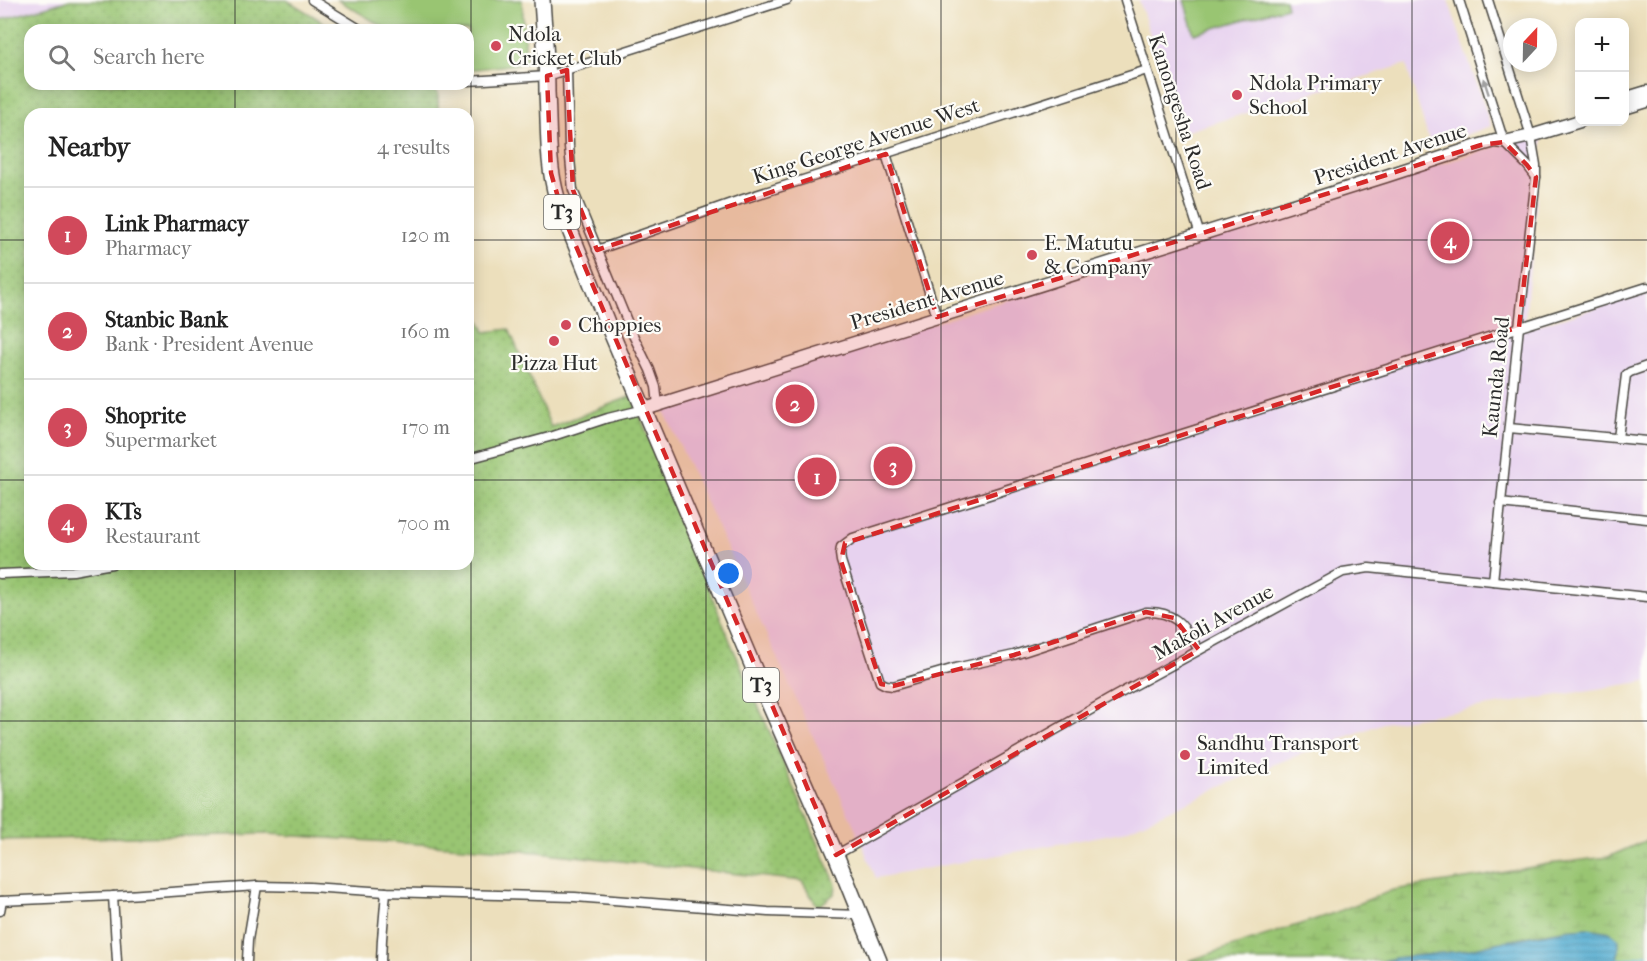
<!DOCTYPE html>
<meta charset="utf-8">
<style>
:root{--surface:#fff;--page:#f6f6f6;--text:#222;--muted:#767676;--line:#e0e0e0;--accent:#d1495b}
body{margin:0;font-family:"IM FELL French Canon",serif;background:var(--page);color:var(--text)}
.controls{position:absolute;right:18px;top:18px;display:grid;overflow:hidden;border-radius:12px;box-shadow:0 3px 15px #0003}
.controls button{width:54px;height:54px;display:grid;place-items:center;padding:0;border:0;border-bottom:2px solid var(--line);background:var(--surface);color:var(--text);font:30px sans-serif}
.compass{position:absolute;left:1503px;top:18px;width:54px;height:54px;border-radius:50%;background:var(--surface);box-shadow:0 3px 15px #0003;rotate:22deg}
.you{position:absolute;left:729px;top:574px;width:21px;height:21px;margin:-15px;border:4px solid #fff;border-radius:50%;background:#1a73e8;box-shadow:0 0 0 9px #1a73e833}
.badge{display:grid;place-items:center;width:39px;height:39px;border-radius:50%;background:var(--accent);color:#fff;font-size:20px;font-weight:700}
.pin{position:absolute;translate:-50% -50%;border:3px solid #fff;box-shadow:0 2px 6px #0006}
.list{margin:0;padding:0;list-style:none}
h2{display:flex;justify-content:space-between;align-items:center;height:78px;margin:0;padding:0 24px;font-size:26px}
h2 small{font-size:20px;font-weight:400;color:var(--muted)}
.list li{display:grid;grid-template-columns:39px 1fr auto;gap:18px;align-items:center;box-sizing:border-box;height:96px;padding:0 24px;border-top:2px solid var(--line)}
.list b{display:block;font-size:22px;white-space:nowrap}
.list p{margin:0;font-size:20px;white-space:nowrap;color:var(--muted)}
.list em{font-size:20px;font-style:normal;color:var(--muted)}
.icon{flex:none;width:33px;height:33px;fill:none;stroke:currentColor;stroke-width:2;stroke-linecap:round;stroke-linejoin:round}
.map{position:relative;flex:none;width:1647px;height:961px;overflow:hidden}
.search{position:absolute;background:var(--surface);box-shadow:0 3px 15px #0003;left:24px;top:24px;width:450px;height:66px;display:flex;align-items:center;gap:15px;box-sizing:border-box;padding:0 21px;border-radius:18px;color:var(--muted);font-size:22px}
.panel{position:absolute;background:var(--surface);box-shadow:0 3px 15px #0003;left:24px;top:108px;width:450px;height:462px;border-radius:18px}
.map>svg:first-child{display:block}
</style>
<div class="map">
<svg width="1647" height="961" viewBox="0 0 1647 961">
<defs>
<pattern id="green-dots" width="8" height="8" patternUnits="userSpaceOnUse" patternTransform="scale(1.5)"><rect width="8" height="8" fill="#99c572"/><path d="M2 2h.1M6 6h.1" fill="none" stroke="#84a963" stroke-width="1.8" stroke-linecap="round"/></pattern>
<pattern id="wetland-marsh" width="20" height="14" patternUnits="userSpaceOnUse" patternTransform="scale(1.5)"><rect width="20" height="14" fill="#99c572"/><path d="M1 5h8M5 5V1M11 12h8M15 12V8" fill="none" stroke="#84a963"/></pattern>
<pattern id="water-rules" width="6" height="5" patternUnits="userSpaceOnUse" patternTransform="scale(1.5)"><rect width="6" height="5" fill="#54add1"/><path d="M0 2.5h6" fill="none" stroke="#468daa"/></pattern>
</defs>
<rect width="100%" height="100%" fill="#fdfcf7"/>
<filter id="ink" filterUnits="userSpaceOnUse"><feTurbulence type="fractalNoise" baseFrequency=".0167" numOctaves="2"/><feDisplacementMap in="SourceGraphic" scale="12" xChannelSelector="R" yChannelSelector="G"/><feConvolveMatrix kernelMatrix="1 2 1 2 8 2 1 2 1" color-interpolation-filters="sRGB"/></filter>
<filter id="wash" filterUnits="userSpaceOnUse"><feTurbulence type="fractalNoise" baseFrequency=".008" numOctaves="4" result="noise"/><feDisplacementMap in="SourceGraphic" scale="24" xChannelSelector="R" yChannelSelector="G"/><feGaussianBlur stdDeviation="1.35" result="paint"/><feColorMatrix in="noise" values="0 0 0 0 0 0 0 0 0 0 0 0 0 0 0 0 0 1.4 0 .05"/><feComposite in="paint" operator="in"/></filter>
<g filter="url(#wash)">
<rect width="100%" height="100%" fill="#ecdfbc"/>
<g fill="#e7d2ef">
<path d="M0 0H70L0 20Z"/>
<path d="M1139 0H1448L1491 126 1431 147 1406 64 1181 133Z"/>
<path d="M1543 132 1524 329 1647 293V681L1383 723 1252 773 1122 832 876 878 855 828 663 408Z"/>
</g>
<path fill="url(#green-dots)" stroke="#62784e" stroke-width="1.5" d="M70 0H287L336 30H30V84H423L438 93V114H30V564H468V294L485 332 509 329 551 427 632 396 730 641 836 884 835 893 818 907 802 881 538 852 268 834 0 840V20Z"/>
<path fill="url(#wetland-marsh)" stroke="#62784e" stroke-width="1.5" d="M1647 840V961H1616L1619 951 1610 932C1561 921 1509 944 1461 951 1435 955 1408 954 1383 961H1188L1334 913 1393 890 1485 876 1548 864 1608 857Z"/>
<g fill="#99c572" stroke="#62784e" stroke-width="1.5">
<path d="M338 0H522L526 63 468 70V30H388Z"/>
<path d="M1184 0H1285L1287 7 1194 34Z"/>
</g>
<path fill="url(#water-rules)" stroke="#406c7e" stroke-width="1.5" d="M1587 928 1610 932 1619 939V951L1616 961H1383L1395 958 1462 951 1501 942 1564 930Z"/>
<g fill="none" stroke-linecap="round" stroke-linejoin="round">
<path stroke="#54add1" stroke-width="2" d="M1615 958 1625 960 1647 955"/>
</g>
</g>
<g filter="url(#ink)">
<g fill="none" stroke-linecap="round" stroke-linejoin="round">
<defs>
<g id="street">
<path d="M312 0 361 30"/>
<path d="M1125 0 1200 235"/>
<path d="M1459 0 1504 142 1527 165 1536 177"/>
<path d="M1488 0 1531 136 1536 165V177L1519 327 1493 581"/>
<path d="M567 70 569 147 573 190 632 333 650 370 656 387 658 405"/>
<path d="M468 81 547 76 787 0"/>
<path d="M886 154 937 317"/>
<path d="M597 250 740 200 1147 70"/>
<path d="M1509 428 1647 441"/>
<path d="M1618 438 1626 375 1630 372 1647 366"/>
<path d="M468 459 553 436 608 418 645 409"/>
<path d="M1500 503 1647 519"/>
<path d="M0 574 73 571 112 564"/>
<path d="M1199 650C1184 627 1177 611 1146 612L1014 655 955 668 893 686 886 685 880 682 841 561 840 554 841 547 853 538 1647 287"/>
<path d="M836 855 1115 696 1343 572 1369 568 1647 597"/>
<path d="M113 896 117 961"/>
<path d="M0 901 113 896 257 886 310 887 386 892 575 897 768 912 860 915"/>
<path d="M0 911 2 901"/>
<path d="M247 961 248 940 257 886"/>
<path d="M381 961 382 939 386 892"/>
</g>
<g id="secondary">
<path d="M1624 99 1647 92"/>
<path d="M1624 108 1647 101"/>
<path d="M645 409 1386 176 1481 145 1495 141 1504 142 1531 136 1580 121"/>
</g>
<path id="highway" d="M542 0C544 31 547 62 547 92 549 128 547 164 557 198L608 325 757 676 836 855 879 961"/>
</defs>
<use href="#street" stroke="#484641" stroke-width="11"/>
<use href="#secondary" stroke="#484641" stroke-width="15"/>
<use href="#highway" stroke="#484641" stroke-width="18"/>
<use href="#street" stroke="#fff" stroke-width="8"/>
<use href="#secondary" stroke="#fff" stroke-width="12"/>
<use href="#highway" stroke="#fff" stroke-width="15"/>
</g>
<defs><path id="oneway-solid" d="M-6-.8H1V-3.2L6.5 0L1 3.2V.8H-6Z" transform="scale(1.5)"/></defs>
<use fill="#a0a0a0" href="#oneway-solid" transform="translate(1486 86) rotate(-108)"/>
</g>
<path fill="#d62828" fill-opacity="0.2" stroke="#d62828" stroke-width="4.5" stroke-dasharray="12 8" stroke-linejoin="round" d="M567 70 573 190 597 250 886 154 937 317 1481 145 1504 142 1527 165 1536 177 1519 327 845 543 841 561 881 684 893 686 1014 655 1146 612 1174 618 1199 650 836 855 564 218 551 173 547 76Z"/>
<path fill="none" stroke="#2b2b2b" stroke-width="1.5" stroke-opacity="0.55" d="M235 0V30M471 0V961M706 0V961M941 0V961M1176 0V961M1412 0V961M235 84V114M0 240H30M468 240H1647M0 480H30M468 480H1647M235 564V961M0 721H1647"/>
<g fill="#d1495b" stroke="#fdfcf7" stroke-width="2">
<circle cx="496" cy="46" r="6"/>
<circle cx="1237" cy="95" r="6"/>
<circle cx="1032" cy="255" r="6"/>
<circle cx="566" cy="325" r="6"/>
<circle cx="554" cy="341" r="6"/>
<circle cx="1185" cy="755" r="6"/>
</g>
<g text-anchor="middle" stroke-width="4.5" stroke-linejoin="round" paint-order="stroke">
<g fill="#fdfcf7" stroke="#6a6a68" stroke-width="1.5">
<rect x="544" y="195" width="36" height="34" rx="4.5"/>
<rect x="743" y="668" width="36" height="34" rx="4.5"/>
</g>
<g font-size="20" font-weight="bold" fill="#2b2b2b">
<text x="562" y="219">T3</text>
<text x="761" y="692">T3</text>
</g>
<g font-size="21" fill="#2b2b2b" stroke="#fdfcf7" text-anchor="start">
<text x="508" y="41">Ndola<tspan x="508" dy="24">Cricket Club</tspan></text>
<text x="1249" y="90">Ndola Primary<tspan x="1249" dy="24">School</tspan></text>
<text x="1044" y="250">E. Matutu<tspan x="1044" dy="24">&amp; Company</tspan></text>
<text x="578" y="332">Choppies</text>
<text x="554" y="370" text-anchor="middle">Pizza Hut</text>
<text x="1197" y="750">Sandhu Transport<tspan x="1197" dy="24">Limited</tspan></text>
</g>
<g font-size="21" fill="#2b2b2b" stroke="#fdfcf7">
<text transform="translate(1180 112) rotate(72)" y="7">Kanongesha Road</text>
<text transform="translate(866 141) rotate(-18)" y="7">King George Avenue West</text>
<text transform="translate(1390 154) rotate(-18)" y="7">President Avenue</text>
<text transform="translate(927 300) rotate(-17)" y="7">President Avenue</text>
<text transform="translate(1496 377) rotate(-84)" y="7">Kaunda Road</text>
<text transform="translate(1213 622) rotate(-29)" y="7">Makoli Avenue</text>
</g>
</g>
</svg>
<div class="controls">
<button>+</button>
<button>−</button>
</div>
<svg class="compass" viewBox="-18 -18 36 36"><path d="M0-13l5 13h-10z" fill="#e53935"/><path d="M0 13l5-13h-10z" fill="#767676"/></svg>
<div class="you"></div>
<div class="pin badge" style="left:817px;top:477px">1</div>
<div class="pin badge" style="left:795px;top:404px">2</div>
<div class="pin badge" style="left:893px;top:466px">3</div>
<div class="pin badge" style="left:1450px;top:241px">4</div>
<div class="search"><svg class="icon" aria-label="search" viewBox="0 0 24 24"><circle cx="10" cy="10" r="6"/><path d="M15 15l6 6"/></svg>Search here</div>
<section class="panel">
<h2>Nearby<small>4 results</small></h2>
<ul class="list">
<li><span class="badge">1</span><div><b>Link Pharmacy</b><p>Pharmacy</p></div><em>120 m</em></li>
<li><span class="badge">2</span><div><b>Stanbic Bank</b><p>Bank · President Avenue</p></div><em>160 m</em></li>
<li><span class="badge">3</span><div><b>Shoprite</b><p>Supermarket</p></div><em>170 m</em></li>
<li><span class="badge">4</span><div><b>KTs</b><p>Restaurant</p></div><em>700 m</em></li>
</ul>
</section>
</div>
